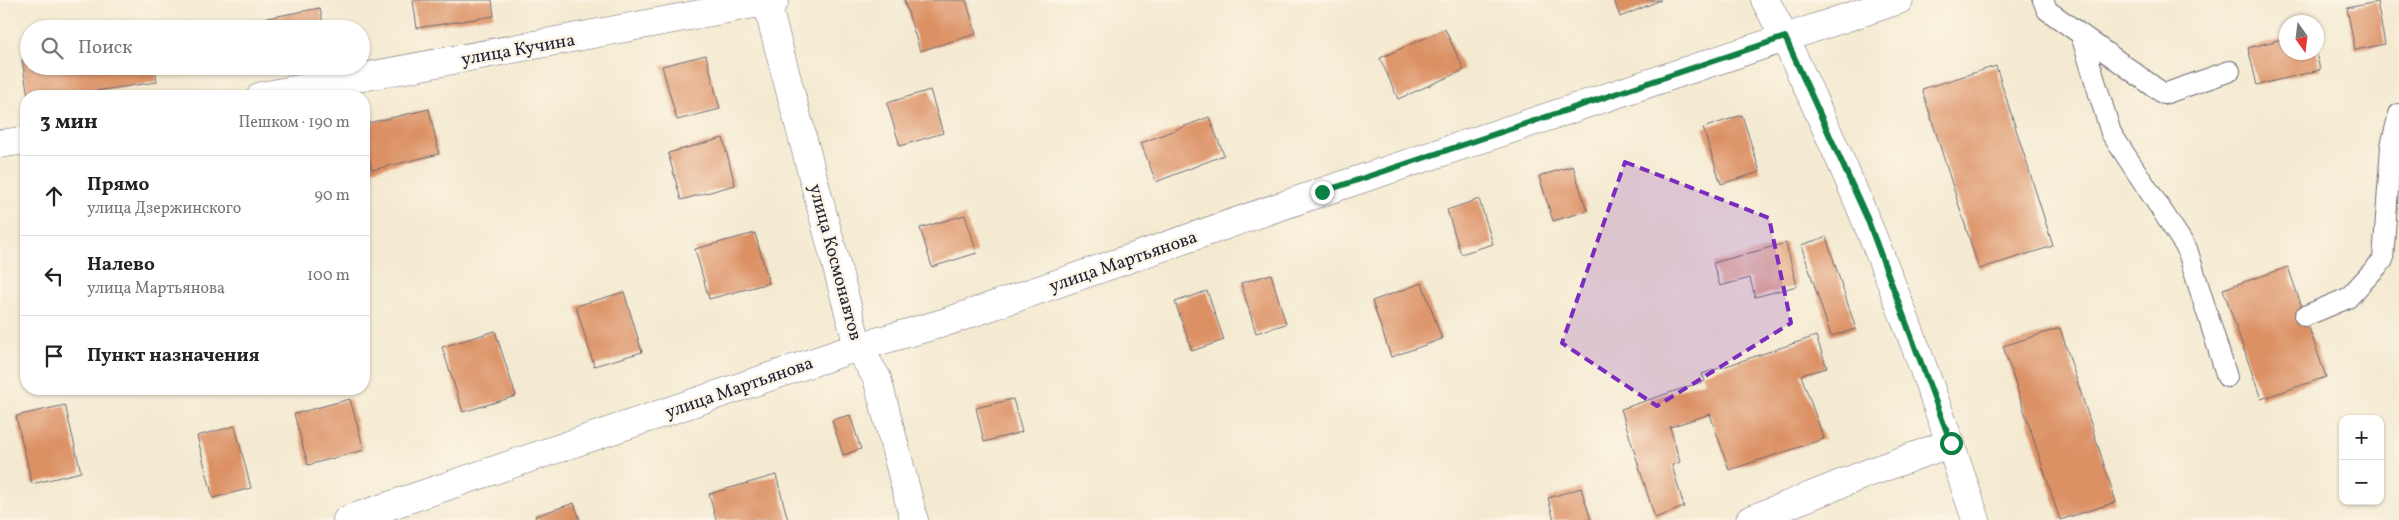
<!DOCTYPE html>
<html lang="ru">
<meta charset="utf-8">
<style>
:root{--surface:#fff;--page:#f2f2f2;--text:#222;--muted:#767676;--line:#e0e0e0}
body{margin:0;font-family:Vollkorn,serif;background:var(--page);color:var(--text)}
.controls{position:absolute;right:15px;bottom:15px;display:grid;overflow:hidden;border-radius:10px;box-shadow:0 1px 4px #0004}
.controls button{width:45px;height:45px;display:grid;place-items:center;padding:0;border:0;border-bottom:1px solid var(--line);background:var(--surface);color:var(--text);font:25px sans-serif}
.compass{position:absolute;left:2279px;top:15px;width:45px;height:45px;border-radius:50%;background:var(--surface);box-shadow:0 1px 4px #0004;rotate:166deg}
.stop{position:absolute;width:15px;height:15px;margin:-11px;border:4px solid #0b8043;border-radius:50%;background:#fff}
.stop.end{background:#0b8043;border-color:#fff;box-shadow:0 1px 5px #0008}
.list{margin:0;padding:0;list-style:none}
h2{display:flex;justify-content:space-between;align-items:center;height:65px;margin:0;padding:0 20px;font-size:21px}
h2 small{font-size:16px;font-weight:400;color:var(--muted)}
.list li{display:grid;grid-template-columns:32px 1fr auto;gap:15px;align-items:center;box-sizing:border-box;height:80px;padding:0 20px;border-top:1px solid var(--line)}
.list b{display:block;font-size:19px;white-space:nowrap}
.list p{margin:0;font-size:16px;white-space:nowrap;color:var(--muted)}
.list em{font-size:16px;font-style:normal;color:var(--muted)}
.icon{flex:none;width:28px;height:28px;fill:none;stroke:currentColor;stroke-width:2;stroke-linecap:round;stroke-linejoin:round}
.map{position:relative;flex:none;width:2399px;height:520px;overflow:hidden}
.search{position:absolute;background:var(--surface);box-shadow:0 1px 4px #0004;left:20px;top:20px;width:350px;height:55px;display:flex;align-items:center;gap:12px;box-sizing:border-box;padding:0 18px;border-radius:28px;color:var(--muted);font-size:19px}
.panel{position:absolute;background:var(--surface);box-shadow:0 1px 4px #0004;left:20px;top:90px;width:350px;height:305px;border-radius:20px}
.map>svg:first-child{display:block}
</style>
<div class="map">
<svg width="2399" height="520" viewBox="0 0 2399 520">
<rect width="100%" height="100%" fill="#fcf5e5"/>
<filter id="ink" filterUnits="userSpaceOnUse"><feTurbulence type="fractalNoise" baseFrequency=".02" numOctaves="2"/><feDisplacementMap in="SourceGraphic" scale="10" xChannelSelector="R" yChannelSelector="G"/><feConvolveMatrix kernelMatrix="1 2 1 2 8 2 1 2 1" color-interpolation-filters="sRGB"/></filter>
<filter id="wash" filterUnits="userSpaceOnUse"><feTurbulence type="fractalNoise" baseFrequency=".0096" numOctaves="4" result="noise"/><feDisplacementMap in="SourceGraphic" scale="20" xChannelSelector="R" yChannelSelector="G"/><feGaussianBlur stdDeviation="1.12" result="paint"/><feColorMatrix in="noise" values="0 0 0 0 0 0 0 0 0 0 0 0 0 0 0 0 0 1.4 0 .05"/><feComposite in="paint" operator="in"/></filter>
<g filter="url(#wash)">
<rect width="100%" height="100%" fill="#f4ead1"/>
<g id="blocks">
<g fill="#dc9165">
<path d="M413 0H492L494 16 417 28Z"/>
<path d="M904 0H966L976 34 920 51Z"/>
<path d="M1614 0H1661L1620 17Z"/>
<path d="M2377 2 2385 44 2355 50 2347 8Z"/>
<path d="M320 8 324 29H242L241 23Z"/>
<path d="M1445 29 1464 70 1398 99 1380 58Z"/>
<path d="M2286 38V52H2316L2320 70 2257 85 2248 48Z"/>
<path d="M706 55 720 109 677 120 662 66Z"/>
<path d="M29 59V66H155L157 82 61 96H28L22 60Z"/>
<path d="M1996 66 2053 246 1979 269 1922 89Z"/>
<path d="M930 90 943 133 900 146 887 103Z"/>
<path d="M429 109 439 154 372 170 364 136V124Z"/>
<path d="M1742 115 1760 172 1721 184 1703 128Z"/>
<path d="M1209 117 1224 155 1156 182 1141 143Z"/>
<path d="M723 138 735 185 681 200 668 153Z"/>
<path d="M1573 166 1587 211 1553 221 1539 176Z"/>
<path d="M1479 199 1493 244 1461 254 1447 210Z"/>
<path d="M965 215 977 253 932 267 920 228Z"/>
<path d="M755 233 769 283 709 299 695 249Z"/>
<path d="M1826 237 1856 329 1831 336 1801 245Z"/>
<path d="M1786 243 1797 286 1755 297 1750 278 1720 286 1713 263Z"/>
<path d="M2288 267 2326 377 2261 399 2223 289Z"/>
<path d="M1271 274 1286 324 1256 333 1241 283Z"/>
<path d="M1422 283 1442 339 1391 357 1372 301Z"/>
<path d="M1207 291 1224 340 1192 351 1175 302Z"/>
<path d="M624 292 642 352 594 366 576 306Z"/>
<path d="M2060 328 2116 502 2060 520 2003 346Z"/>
<path d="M495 331 516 396 463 412 442 347Z"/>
<path d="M1816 336 1827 368 1801 375 1824 439 1729 470 1710 414 1670 427 1680 462 1672 465 1684 507 1655 518 1621 409 1705 381 1702 374Z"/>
<path d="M350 399 364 450 308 465 294 414Z"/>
<path d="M1013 399 1022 432 984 442 976 408Z"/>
<path d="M65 405 81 472 32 484 16 416Z"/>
<path d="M850 415 861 449 843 455 832 420Z"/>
<path d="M235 426 251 488 213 498 197 436Z"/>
<path d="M776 475 788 520H716L709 494Z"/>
<path d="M1581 488 1591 520H1554L1548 498Z"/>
<path d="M574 503 580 520H536L535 516Z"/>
</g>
</g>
</g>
<g filter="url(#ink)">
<use href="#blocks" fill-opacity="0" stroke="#6c6870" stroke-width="1"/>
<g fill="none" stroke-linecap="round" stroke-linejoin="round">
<defs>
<g id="service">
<path d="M2043 0 2047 10 2164 94 2230 71"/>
<path d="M2081 35 2111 133 2187 249 2227 377"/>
<path d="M2305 316 2348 298 2383 260 2391 146 2399 114"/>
</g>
<g id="minor">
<path d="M766 0 858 347 877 378 914 520"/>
<path d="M261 96 775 0"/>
<path d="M0 144 26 140"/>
<path d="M1750 520 1868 473 1951 443"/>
</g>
<path id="secondary" d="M347 520 858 347 943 323 1322 192 1899 0"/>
<path id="primary" d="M1765 0C1789 44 1809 91 1830 137 1886 261 1933 390 1976 520"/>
</defs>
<use href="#service" stroke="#6c6870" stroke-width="22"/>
<use href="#minor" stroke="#6c6870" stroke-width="29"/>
<use href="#secondary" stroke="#6c6870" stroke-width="29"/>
<use href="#primary" stroke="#6c6870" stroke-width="29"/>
<use href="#service" stroke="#fff" stroke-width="20"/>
<use href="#minor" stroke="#fff" stroke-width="28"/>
<use href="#secondary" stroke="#fff" stroke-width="28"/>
<use href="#primary" stroke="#fff" stroke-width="28"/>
</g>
</g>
<g fill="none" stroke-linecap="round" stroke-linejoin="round" filter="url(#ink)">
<path stroke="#0b8043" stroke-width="6" d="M1322 192 1785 37 1867 218 1951 443"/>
</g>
<path fill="#7b2cbf" fill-opacity="0.2" stroke="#7b2cbf" stroke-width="4" stroke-dasharray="10 6" stroke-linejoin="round" d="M1625 162 1769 218 1791 323 1657 406 1562 343Z"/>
<g text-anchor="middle" stroke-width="5" stroke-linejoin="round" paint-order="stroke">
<g font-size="18" fill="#22223b" stroke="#fcf5e5">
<text transform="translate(518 49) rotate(-10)" y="6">улица Кучина</text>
<text transform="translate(1123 261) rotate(-19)" y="6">улица Мартьянова</text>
<text transform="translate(836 262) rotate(75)" y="6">улица Космонавтов</text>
<text transform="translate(739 387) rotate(-19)" y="6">улица Мартьянова</text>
</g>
</g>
</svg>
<div class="controls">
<button>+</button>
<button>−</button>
</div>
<svg class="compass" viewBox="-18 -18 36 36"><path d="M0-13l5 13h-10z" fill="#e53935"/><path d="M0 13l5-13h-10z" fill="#767676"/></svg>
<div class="stop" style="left:1951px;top:443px"></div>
<div class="stop end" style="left:1322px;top:192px"></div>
<div class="search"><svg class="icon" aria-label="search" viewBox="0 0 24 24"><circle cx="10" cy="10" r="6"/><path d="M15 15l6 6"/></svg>Поиск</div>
<section class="panel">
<h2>3 мин<small>Пешком · 190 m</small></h2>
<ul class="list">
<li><svg class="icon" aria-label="ahead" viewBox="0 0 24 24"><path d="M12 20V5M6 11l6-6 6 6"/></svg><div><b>Прямо</b><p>улица Дзержинского</p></div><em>90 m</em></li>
<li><svg class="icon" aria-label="left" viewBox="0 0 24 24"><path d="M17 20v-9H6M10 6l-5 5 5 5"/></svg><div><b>Налево</b><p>улица Мартьянова</p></div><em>100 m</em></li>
<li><svg class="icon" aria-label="arrive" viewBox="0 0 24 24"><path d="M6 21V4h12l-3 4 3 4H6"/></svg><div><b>Пункт назначения</b></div></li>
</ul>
</section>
</div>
